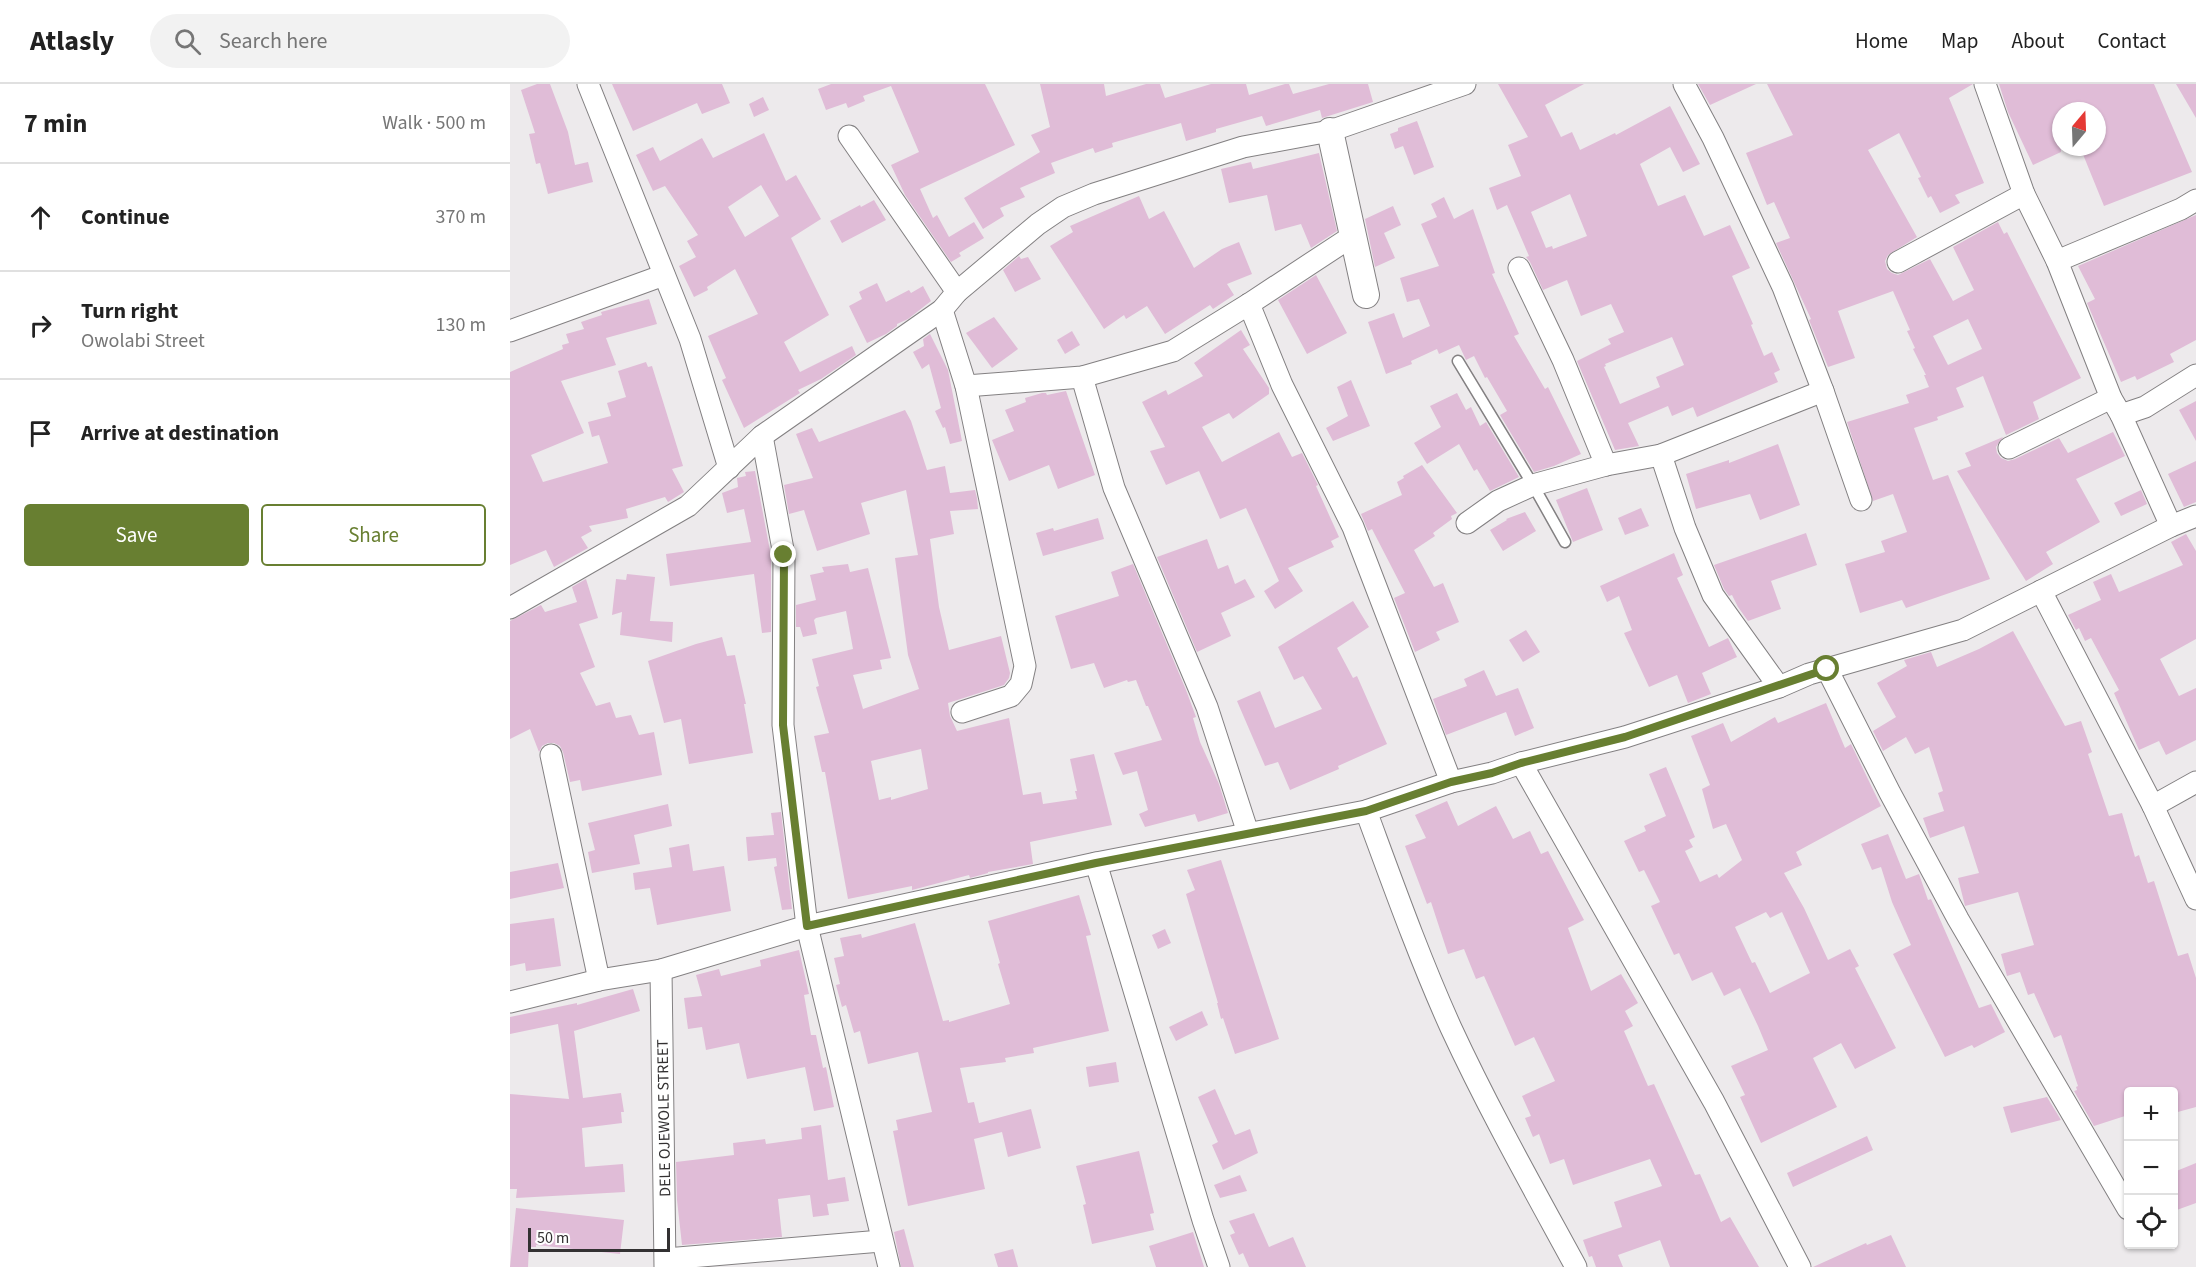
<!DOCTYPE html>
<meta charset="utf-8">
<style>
:root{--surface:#fff;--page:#f2f2f2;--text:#222;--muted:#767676;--line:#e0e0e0;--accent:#687f31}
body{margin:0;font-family:"Source Sans 3",sans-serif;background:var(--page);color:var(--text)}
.controls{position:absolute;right:18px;bottom:18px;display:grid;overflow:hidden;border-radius:6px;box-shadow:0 2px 4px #0004}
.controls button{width:54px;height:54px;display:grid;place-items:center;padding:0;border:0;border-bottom:2px solid var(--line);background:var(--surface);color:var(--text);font:30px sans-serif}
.compass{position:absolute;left:1542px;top:18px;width:54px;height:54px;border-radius:50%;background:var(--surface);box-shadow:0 2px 4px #0004;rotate:19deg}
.scale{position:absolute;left:18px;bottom:15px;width:142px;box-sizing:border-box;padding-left:6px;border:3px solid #333132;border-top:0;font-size:16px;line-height:21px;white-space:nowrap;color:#333132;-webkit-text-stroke:4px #fff;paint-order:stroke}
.stop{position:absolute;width:18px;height:18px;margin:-14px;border:4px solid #687f31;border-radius:50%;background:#fff}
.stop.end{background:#687f31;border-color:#fff;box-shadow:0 2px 6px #0008}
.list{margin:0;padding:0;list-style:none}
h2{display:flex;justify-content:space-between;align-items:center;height:78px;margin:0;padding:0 24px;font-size:26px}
h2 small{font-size:20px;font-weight:400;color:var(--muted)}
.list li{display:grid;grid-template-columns:39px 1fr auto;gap:18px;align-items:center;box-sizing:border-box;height:108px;padding:0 24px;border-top:2px solid var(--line)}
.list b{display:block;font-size:22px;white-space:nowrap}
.list p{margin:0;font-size:20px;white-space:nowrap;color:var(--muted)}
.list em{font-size:20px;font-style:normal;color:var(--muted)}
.actions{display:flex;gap:12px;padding:18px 24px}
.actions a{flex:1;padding:14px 0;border:2px solid var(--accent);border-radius:6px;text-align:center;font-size:21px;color:var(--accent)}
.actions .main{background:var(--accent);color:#fff}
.icon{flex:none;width:33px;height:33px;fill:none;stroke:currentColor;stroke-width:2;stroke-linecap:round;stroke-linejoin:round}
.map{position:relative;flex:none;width:1686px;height:1183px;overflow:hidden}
header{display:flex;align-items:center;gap:36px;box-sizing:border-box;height:84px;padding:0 30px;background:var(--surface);border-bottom:2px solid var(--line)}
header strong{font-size:28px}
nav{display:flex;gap:33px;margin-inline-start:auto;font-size:21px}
.search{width:420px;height:54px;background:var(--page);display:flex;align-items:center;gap:15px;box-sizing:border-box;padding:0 21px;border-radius:33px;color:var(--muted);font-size:22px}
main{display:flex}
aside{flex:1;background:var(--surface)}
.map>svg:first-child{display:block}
</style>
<header>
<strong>Atlasly</strong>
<div class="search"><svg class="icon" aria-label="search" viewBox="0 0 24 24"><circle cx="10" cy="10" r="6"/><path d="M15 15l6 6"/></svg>Search here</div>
<nav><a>Home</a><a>Map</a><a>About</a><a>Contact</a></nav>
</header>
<main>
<aside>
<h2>7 min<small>Walk · 500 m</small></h2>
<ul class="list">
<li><svg class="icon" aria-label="ahead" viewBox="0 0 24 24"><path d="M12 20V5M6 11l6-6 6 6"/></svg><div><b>Continue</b></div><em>370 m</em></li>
<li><svg class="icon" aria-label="right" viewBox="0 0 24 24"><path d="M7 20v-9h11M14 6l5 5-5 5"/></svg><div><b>Turn right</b><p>Owolabi Street</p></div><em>130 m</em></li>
<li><svg class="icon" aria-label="arrive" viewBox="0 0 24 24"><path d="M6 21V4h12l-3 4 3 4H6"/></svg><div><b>Arrive at destination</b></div></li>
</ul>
<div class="actions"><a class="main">Save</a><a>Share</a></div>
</aside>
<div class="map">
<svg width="1686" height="1183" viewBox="0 0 1686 1183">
<rect width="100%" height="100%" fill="#edeaec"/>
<g fill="#e0bcd7" fill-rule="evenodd">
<path d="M27 0H40L58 48 65 81 78 78 83 98 38 110 30 79 26 80 19 50 25 49 11 6Z"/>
<path d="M102 0H212L220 19 192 30 187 19 123 47Z"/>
<path d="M321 0H475L505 61 410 105 423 134 427 131 439 153 464 138 474 154 449 169 451 172 441 178 395 111 381 81 409 68 381 2 353 12 355 17 338 24 336 19 316 26 308 5Z"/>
<path d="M530 0H594L596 12 636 0H650L655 14 701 0H736L739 11 775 0H779L783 10 819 0H858L863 18 812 34 810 26 756 42 752 32 706 45V48L676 57 671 39 602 59 603 63 585 69 583 64 541 79 545 89 510 104 515 113 490 124 494 132 473 145 454 114 530 68 521 51 540 43Z"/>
<path d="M988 0H1074L1035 21 1051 53 1062 48 1070 66 1105 49 1106 51 1160 22 1190 80 1173 88 1160 63 1130 80 1148 122 1175 111 1194 152 1220 141 1240 184 1222 192 1243 240 1241 241 1254 272 1262 268 1270 286 1264 289 1268 298 1187 333 1183 323 1162 332 1158 322 1118 339 1129 362 1105 366 1067 277 1101 260 1098 255 1114 248 1101 220 1071 232 1057 196 1033 206 1020 178 1016 173 1019 172 997 121 987 126 979 104 1011 92 998 61 1018 53ZM1060 110 1077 152 1043 165 1042 162 1036 164 1021 128ZM1162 253 1174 281 1146 293 1150 303 1110 320 1094 283 1096 282 1095 280Z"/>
<path d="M1188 0H1246L1200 21Z"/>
<path d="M1257 0H1463L1439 14 1474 99 1445 111 1450 119 1430 129 1421 112 1418 114 1408 94 1411 93 1389 49 1358 66 1407 153 1378 171 1375 177 1377 185 1382 189 1388 191 1420 175 1443 217 1464 206 1443 163 1488 138 1494 150 1497 148 1571 294 1523 318 1529 335 1496 351 1473 292 1446 304 1454 323 1427 333 1428 336 1404 344 1423 396 1438 391 1480 495 1396 524 1392 516 1350 529 1335 480 1375 468 1371 457 1397 448 1383 410 1363 417 1337 338 1399 319 1396 311 1419 303 1414 291H1416L1403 265 1405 264 1397 247 1400 246 1383 207 1328 227 1345 274 1318 283 1299 236 1301 235 1266 159 1280 154 1264 118 1257 121 1236 69 1283 51ZM1458 235 1472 265 1438 281 1423 252Z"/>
<path d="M1489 0H1644L1682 88 1594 122 1570 63H1587V27H1551V68L1523 81 1498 28Z"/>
<path d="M1666 0H1686V34Z"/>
<path d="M253 13 259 26 244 33 239 20Z"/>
<path d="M907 37 924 83 904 91 893 62 885 65 880 50 888 47V44Z"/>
<path d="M254 49 276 97 286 91 311 135 281 154 319 231 274 258 290 288 342 262 346 271 311 295 288 306 290 309 234 344 212 296 216 294 198 252 248 230 225 185 197 203 198 206 184 213 169 182 186 173 177 157 188 151 155 102 143 107 126 71 143 63 150 77 192 54 203 74ZM251 101 269 132 235 153 218 123Z"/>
<path d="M809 69 827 147 801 164 791 140 765 147 757 111 719 119 711 85 741 78 743 85Z"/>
<path d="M629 112 639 135 654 127 684 184 712 165 729 158 742 190 717 200 724 211 703 225 700 221 655 250 637 222 616 235 614 231 594 245 540 162 563 148 560 142Z"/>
<path d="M934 113 944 135 963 125 985 189 982 190 1009 250 1004 252 1035 305 1038 303 1071 370 1044 382 1024 388 990 331 997 327 977 293 975 294 964 272 956 276 949 261 929 270 927 265 901 277 902 280 876 290 858 238 884 229 893 254 920 242 909 215 897 218 890 194 929 182 911 140 927 133 921 120Z"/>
<path d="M364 116 376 136 332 159 320 137 350 121 351 123Z"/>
<path d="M883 122 891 141 874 149 885 174 865 183 855 135Z"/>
<path d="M1686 131V256L1660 270 1664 278 1627 296 1625 292 1611 298 1577 219 1585 215 1568 182Z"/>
<path d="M509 172 511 175 518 173 531 195 505 208 493 186Z"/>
<path d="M806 191 837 249 797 270 768 216Z"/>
<path d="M367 199 376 218 399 206 401 209 413 202 421 217 398 235 387 240V242L376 250 357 259 339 222 352 215 349 208Z"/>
<path d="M139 215 147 240 96 254 106 281 51 297 74 349 21 371 33 398 98 379 89 351 82 353 78 338 101 332 97 319 116 313 108 287 136 278 138 283 142 282 173 382 162 385 174 408 158 418 155 413 116 425 118 434 79 442 82 447 71 453 78 464 44 483 36 466 0 481V288L53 265 52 261 59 259 56 250 74 245 71 238 92 231 91 228Z"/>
<path d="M484 233 508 265 482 284 456 249Z"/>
<path d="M731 246 740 261 733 265 759 304V310L723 335 719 329 692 343 712 378 769 348 782 373 792 369 808 401 806 402 829 453 821 457 824 463 778 484 793 507 765 525 754 507 769 497 736 424 710 435 689 387 656 401 640 367 655 363 632 318 656 306 658 311 693 292 684 279Z"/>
<path d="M562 247 570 261 555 270 547 256Z"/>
<path d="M420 250 438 286 452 357 440 360 435 343 433 344 425 327 431 324 419 280 412 285 403 268 414 262 413 255Z"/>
<path d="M841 296 860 342 823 357 816 344 838 332 827 303Z"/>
<path d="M556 307 585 391 548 405 539 381 499 397 482 356 504 347 495 326 516 318 515 314 532 309H536L537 311Z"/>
<path d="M947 309 956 326 961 323 970 342 976 338 1009 393 980 407 967 385 964 387 949 360 917 380 904 359 931 343 920 322Z"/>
<path d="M1686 317V357L1669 326Z"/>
<path d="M395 326 401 337 417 386 435 382 440 409 465 406 467 414 468 425 440 427 444 450 420 455 429 523 439 566 491 552 500 589 499 594 494 601 438 619 440 632 447 647 499 634 513 711 531 708 533 720 567 715 565 707H567L560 675 584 670 602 741 520 758 523 780 478 788V789L460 794 459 791 402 806V802L338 815 315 688H312L304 652 319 649 306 603 309 602 302 575 343 565 336 527 306 534 304 536 307 550 293 553 290 543H286V521L306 516 300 491 314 488 312 483 338 480 340 488 358 484 381 574 370 576 372 585 343 591 353 625 409 605 398 571 385 474 408 471 396 406 351 419 360 450 307 467 294 426 279 430 274 401 303 394 286 350 302 344 309 358ZM411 665 418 705 381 716V713L369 716 361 677Z"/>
<path d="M1603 348 1615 372 1566 395 1590 438 1536 468 1543 480 1516 497 1447 387 1461 382 1455 369 1493 353 1486 363 1487 369 1491 374 1498 377 1505 375 1549 354 1558 369Z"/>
<path d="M1268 360 1290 421 1250 436 1240 410 1186 425 1176 390 1219 376V379Z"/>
<path d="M1686 377V418L1674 423 1658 390Z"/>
<path d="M912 381 947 429 941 432 942 435 923 449 925 452 904 466 924 503 933 499 949 538 926 548 930 556 905 568 884 514 895 509 862 445 858 447 851 430 892 411 887 398 894 394 893 392Z"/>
<path d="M245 387 261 472V548L252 549 244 490 160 502 156 470 241 458 234 425 217 429 212 409 228 403 227 394 236 392 235 388Z"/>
<path d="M1077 404 1093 446 1063 458 1046 416Z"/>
<path d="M1631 406 1637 420 1611 432 1604 419Z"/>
<path d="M1131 424 1139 442 1115 451 1108 434Z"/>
<path d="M1015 428 1026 447 993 467 980 446 997 436 996 435Z"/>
<path d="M588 434 594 455 533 472 526 449 543 444 544 447Z"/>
<path d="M1296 449 1307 481 1261 497 1271 525 1238 537 1228 523 1222 511 1219 512 1214 505 1204 481Z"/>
<path d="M1676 450 1686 467V555L1650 575 1669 612 1686 604V656L1656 671 1649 657 1629 666 1604 609 1609 606 1581 554 1575 557 1569 544 1566 546 1558 531 1591 516 1583 498 1601 490 1609 508 1673 481 1661 458Z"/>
<path d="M697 455 708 485 718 481 725 500 735 495 745 513 711 529 721 552 687 568 647 473Z"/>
<path d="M1164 469 1173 491 1167 494 1199 563 1218 554 1227 573 1192 589 1201 610 1178 619 1167 591 1139 603 1114 549 1122 546 1109 512 1097 518 1090 502Z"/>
<path d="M623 480 676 606 686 633 683 634 690 658 709 700 718 729 688 738 685 730 635 743 629 730 638 726 627 687 613 691 604 669 652 656 638 622H636L626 596 618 598 617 596 594 604 584 579 561 585 545 532 609 512 601 488Z"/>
<path d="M117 490 145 493 140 537 163 538 162 558 110 551 112 528 102 531 106 495 116 496Z"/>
<path d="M76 495 88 534 69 540 85 583 70 589 86 622 100 618 106 634 121 631 129 651 144 648 152 691 72 707 70 696 60 698 53 668 50 662 44 659H38L32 662 29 668 20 645 0 655V537L31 521 35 528 67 518 62 503Z"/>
<path d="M843 517 859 543 827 564 843 594 847 592 877 660 828 682 829 685 780 706 768 678 755 682 727 617 750 607 765 644 812 625 793 592 784 596 768 563Z"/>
<path d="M1016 546 1030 568 1013 578 999 556Z"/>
<path d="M1503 547 1555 642 1571 637 1582 668 1578 670 1599 732 1612 729 1625 773 1629 771 1638 799 1644 797 1668 872 1678 869 1686 894V1023L1664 1029V1008H1618V1031L1584 1042 1564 1007 1567 1006 1566 1003 1568 1002 1551 951 1544 954 1524 909 1518 911 1510 888 1497 892 1491 870 1524 861 1508 808 1455 822 1448 794 1469 789 1454 742 1420 754 1413 734 1434 727 1428 709 1433 707 1419 663 1405 670 1396 653 1373 667 1363 647 1386 633 1367 599 1397 582 1394 576 1421 568 1427 583 1469 565Z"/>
<path d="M212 553 217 572 225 571 236 620H234L243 669 179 680 171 635 154 639 138 577 186 560Z"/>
<path d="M974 586 986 612 1008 604 1024 644 1005 652 996 628 936 651 923 615 957 602 954 595Z"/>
<path d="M1316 619 1335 664 1341 660 1371 722 1286 768 1292 781 1274 789 1294 824 1318 876 1340 865 1349 882 1345 884 1386 964 1345 985 1331 959 1303 974 1327 1023 1251 1059 1230 1013 1235 1011 1221 982 1258 966 1248 942 1230 904 1214 912 1202 888 1182 897 1169 869 1164 871 1141 822 1150 818 1134 786 1129 788 1114 757 1136 747 1134 742 1156 732 1139 690 1156 683 1185 753 1179 756 1183 763 1175 767 1190 798 1207 790 1209 794 1232 776 1216 740 1203 745 1192 705 1200 701 1181 652 1213 639 1221 658 1265 633 1268 639ZM1256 828 1260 834 1272 828 1300 889 1260 909 1245 878 1242 879 1225 843Z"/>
<path d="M937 717 948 742 986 722 1003 755 1020 747 1031 770 1038 767 1074 836 1058 844 1081 907 1111 890 1128 919 1115 927 1123 942 1114 947 1138 1002 1144 1000 1185 1091 1190 1090 1211 1138 1220 1133 1249 1183H1160L1150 1156 1108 1171 1113 1183H1086L1082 1172 1079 1173 1073 1156 1112 1143 1104 1118 1152 1102 1140 1075 1063 1101 1054 1075 1040 1080 1029 1050 1023 1053 1015 1034 1021 1032 1012 1012 1045 997 1024 953 1005 962 974 892 966 895 954 865 938 870 921 818 917 820 895 762 916 754 905 731Z"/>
<path d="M158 720 162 742 124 751 130 780 82 789 78 768 85 766 78 739Z"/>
<path d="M271 728 282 825 272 826 264 783 267 782 266 774 238 777 236 753 264 751 261 729Z"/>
<path d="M1378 750 1396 795 1409 790 1418 816 1421 815 1469 924 1481 920 1495 948 1464 964 1462 961 1435 973 1383 870 1401 861 1382 818 1371 783 1362 786 1351 760Z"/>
<path d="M179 760 183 787 214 782 221 827 147 841 140 804 125 806 123 789 162 783 159 764Z"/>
<path d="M711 776 769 955 725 970 713 934 711 935 707 919H708L676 810 685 806 677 786Z"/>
<path d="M48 779 54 804 0 815V788Z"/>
<path d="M569 811 581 851 576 852 599 947 523 964 524 969 495 974 496 978 450 984 458 1019 464 1018 469 1039 521 1025 531 1064 498 1073 492 1048 464 1055 475 1105 398 1122 383 1047 388 1046 386 1036 422 1028 408 968 358 980 350 947 344 949 336 921 332 923 326 901 330 900 324 874 334 872 330 854 351 850 352 854 405 839 433 937 439 936V938L500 920 488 880 490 879 478 837Z"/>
<path d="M44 834 51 882 16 887 15 879 0 882V840Z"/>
<path d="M655 845 661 859 648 865 642 851Z"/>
<path d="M289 866 299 910 294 911 301 951H306L313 984 316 983 324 1023 304 1027 295 983 237 995 229 959 196 966 192 943 178 945 174 914 192 912 186 891 209 885 211 892 251 882 250 876Z"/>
<path d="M123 905 130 927 64 947 73 1014 111 1009 114 1028H111L112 1039 72 1044 75 1083 113 1080 115 1108 6 1114 7 1105H0V1010L59 1015 48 940 0 950V933L67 919V921Z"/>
<path d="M692 927 698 941 666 957 659 943Z"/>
<path d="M606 978 609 998 579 1003 576 983Z"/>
<path d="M705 1005 725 1051 740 1045 748 1069 713 1086 702 1061 708 1058 688 1013Z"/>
<path d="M1537 1013 1551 1036 1501 1049 1493 1023Z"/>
<path d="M311 1041 318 1096 335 1093 339 1117 317 1120 319 1131 303 1133 300 1111 268 1115 272 1153 172 1161 167 1116 166 1078 224 1071 223 1059 255 1055 256 1060 292 1055 291 1044Z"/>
<path d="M1357 1052 1363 1066 1283 1103 1277 1089Z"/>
<path d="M629 1067 644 1129 640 1130 644 1146 582 1160 573 1121 576 1120 566 1082Z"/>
<path d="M1686 1079V1119L1664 1127V1088Z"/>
<path d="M730 1091 737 1107 710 1114 704 1101Z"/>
<path d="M6 1124 114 1136 110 1170 26 1161V1163H19L18 1183H0Z"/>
<path d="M744 1129 759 1163 783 1153 796 1183H739L733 1169 729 1171 720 1151 725 1149 719 1137Z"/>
<path d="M394 1145 404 1183H391L384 1148Z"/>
<path d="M683 1148 694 1183H646L639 1162Z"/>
<path d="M1381 1151 1396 1183H1303L1356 1159 1357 1161Z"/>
<path d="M503 1165 508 1183H488L484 1170Z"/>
</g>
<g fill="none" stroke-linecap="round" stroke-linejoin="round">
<defs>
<path id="service" d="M948 277 1023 401 1055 458"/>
<g id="minor">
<path d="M78 0 180 255 219 384"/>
<path d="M1174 0 1203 54 1273 203 1313 307 1351 416"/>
<path d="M1475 0 1514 110 1547 177 1601 314 1611 331 1635 323 1686 291"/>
<path d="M339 52 447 208"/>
<path d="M1547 177 1671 125 1686 116"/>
<path d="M1388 178 1514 110"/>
<path d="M1009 184 1053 276 1096 381"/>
<path d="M739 220 772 301 843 443 941 698"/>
<path d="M432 226 456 302 515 582 511 600 501 612 452 628"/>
<path d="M0 247 154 191"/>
<path d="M572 293 604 404 697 623 738 749"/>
<path d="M456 302 572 293 663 267 739 220 844 151"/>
<path d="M1611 331 1661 442"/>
<path d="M252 352 274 471 273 641 297 842 379 1183"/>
<path d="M1499 364 1601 314"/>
<path d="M1151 371 1175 444 1203 511 1269 603"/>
<path d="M957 439 988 417 1023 401 1096 381 1151 371 1313 307"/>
<path d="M1531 507 1643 722 1686 815"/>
<path d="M0 524 178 422 252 352 432 226 447 208 528 140 553 123 584 110 733 63 820 47 955 0"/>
<path d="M1317 585 1380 709 1448 835 1618 1125"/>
<path d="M41 671 89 896"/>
<path d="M1011 679 1204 1018 1290 1183"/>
<path d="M1643 722 1686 698"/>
<path d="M856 727C883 800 909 873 941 944 979 1026 1023 1104 1066 1183"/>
<path d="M586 779 693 1136 709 1183"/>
<path d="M151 886 155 1183"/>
<path d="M0 918 89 896 151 886 297 842 586 779 856 727 941 698 982 689 1011 679 1115 653 1269 603 1299 590 1453 546 1661 442 1686 432"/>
<path d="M156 1175 371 1157"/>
</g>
<path id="tertiary" d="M820 47 856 211"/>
</defs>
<use href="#service" stroke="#838082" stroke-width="13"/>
<use href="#minor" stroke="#838082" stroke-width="23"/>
<use href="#tertiary" stroke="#838082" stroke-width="28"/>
<use href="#service" stroke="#fff" stroke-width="10"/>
<use href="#minor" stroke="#fff" stroke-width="21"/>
<use href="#tertiary" stroke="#fff" stroke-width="26"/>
</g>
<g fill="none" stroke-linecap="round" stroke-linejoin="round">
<path stroke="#687f31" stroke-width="8" d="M274 471 273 641 297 842 586 779 856 727 941 698 982 689 1011 679 1115 653 1317 585"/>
</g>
<g text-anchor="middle" stroke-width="4.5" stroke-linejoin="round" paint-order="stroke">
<g font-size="16" fill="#333132" stroke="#fff">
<text transform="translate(153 1034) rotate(-91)" y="6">DELE OJEWOLE STREET</text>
</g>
</g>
</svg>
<div class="controls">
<button>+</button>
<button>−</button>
<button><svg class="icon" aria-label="locate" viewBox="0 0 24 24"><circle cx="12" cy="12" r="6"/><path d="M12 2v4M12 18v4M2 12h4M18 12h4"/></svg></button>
</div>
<svg class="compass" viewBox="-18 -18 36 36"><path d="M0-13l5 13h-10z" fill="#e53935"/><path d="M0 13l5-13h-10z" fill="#767676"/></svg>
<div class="scale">50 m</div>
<div class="stop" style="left:1317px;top:585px"></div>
<div class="stop end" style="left:274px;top:471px"></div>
</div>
</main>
